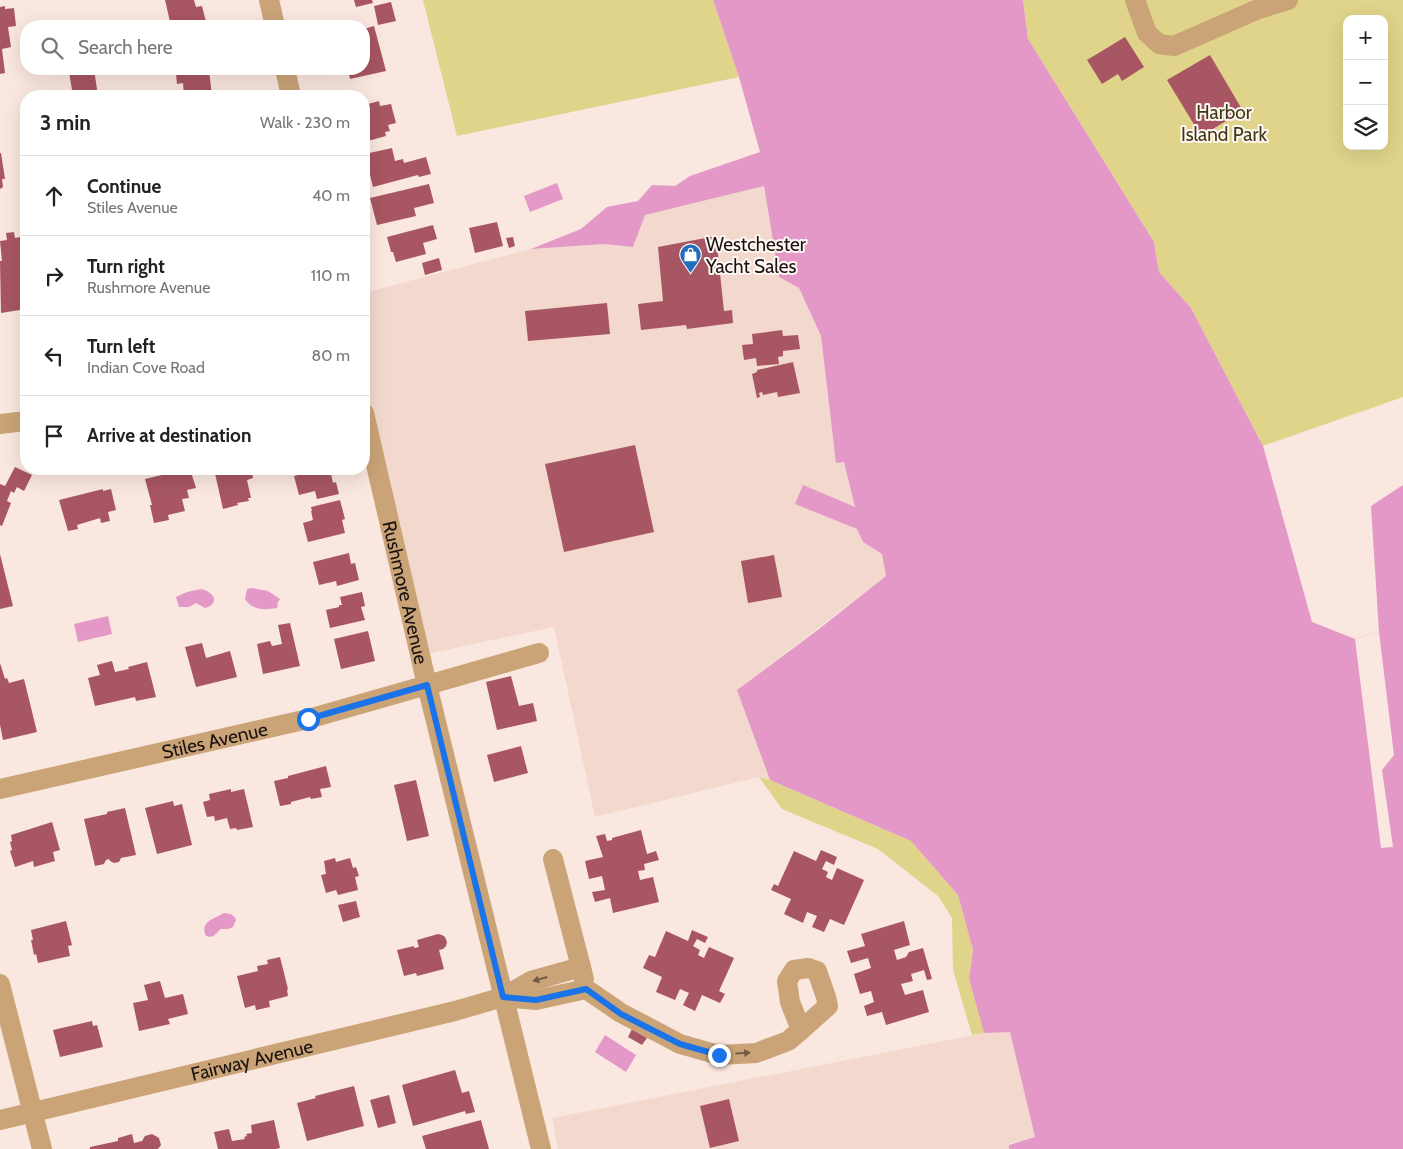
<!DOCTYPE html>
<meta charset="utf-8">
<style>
:root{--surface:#fff;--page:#f2f2f2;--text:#222;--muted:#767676;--line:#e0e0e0}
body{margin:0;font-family:Cabin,sans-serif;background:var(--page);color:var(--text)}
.controls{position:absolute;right:15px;top:15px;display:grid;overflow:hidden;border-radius:10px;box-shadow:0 5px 20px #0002}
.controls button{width:45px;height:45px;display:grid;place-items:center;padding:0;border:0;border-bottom:1px solid var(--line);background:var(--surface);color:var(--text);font:25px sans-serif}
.stop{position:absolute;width:15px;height:15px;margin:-11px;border:4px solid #1a73e8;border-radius:50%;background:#fff}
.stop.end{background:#1a73e8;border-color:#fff;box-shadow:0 1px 5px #0008}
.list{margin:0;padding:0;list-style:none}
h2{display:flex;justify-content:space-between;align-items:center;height:65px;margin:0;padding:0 20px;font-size:21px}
h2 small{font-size:16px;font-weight:400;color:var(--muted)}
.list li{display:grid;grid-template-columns:32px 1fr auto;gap:15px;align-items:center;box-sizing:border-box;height:80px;padding:0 20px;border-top:1px solid var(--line)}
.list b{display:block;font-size:19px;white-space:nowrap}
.list p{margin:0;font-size:16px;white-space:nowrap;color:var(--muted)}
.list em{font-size:16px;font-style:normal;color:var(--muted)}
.icon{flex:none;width:28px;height:28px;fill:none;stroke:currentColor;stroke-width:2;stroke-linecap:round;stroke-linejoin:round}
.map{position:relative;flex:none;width:1403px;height:1149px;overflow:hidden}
.search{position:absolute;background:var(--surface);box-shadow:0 5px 20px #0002;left:20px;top:20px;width:350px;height:55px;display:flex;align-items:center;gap:12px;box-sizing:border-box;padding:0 18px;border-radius:20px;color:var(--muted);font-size:19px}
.panel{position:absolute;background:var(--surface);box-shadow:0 5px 20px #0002;left:20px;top:90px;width:350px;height:385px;border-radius:20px}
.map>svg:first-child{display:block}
</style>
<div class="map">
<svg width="1403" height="1149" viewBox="0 0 1403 1149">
<rect width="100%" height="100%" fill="#fae7df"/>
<g fill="#f3d8ce">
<path d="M764 186 779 277 799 288 821 336 836 463 844 461 855 508 803 486 796 504 857 529 863 542 882 554 886 576 737 690 770 780 759 777 595 817 554 627 422 655 364 401V293L531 249 604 244 632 247 644 215Z"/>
<path d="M1010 1031 1035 1137 1009 1144V1149H558L552 1118 984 1033Z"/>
</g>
<g fill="#e0d48b" fill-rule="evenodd">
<path d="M423 0H713L739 77 457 136Z"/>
<path d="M1023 0H1403V397L1263 446 1191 308 1159 272 1154 242 1028 39ZM1347 19H1384V146H1347Z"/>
<path d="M759 777 770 780 911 841 958 895 973 950 969 979 984 1033 972 1035 953 970 952 918 938 896 878 849 782 809Z"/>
</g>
<g fill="#e398c7">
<path d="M713 0H1023L1028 39 1154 242 1159 272 1191 308 1263 446 1312 622 1355 639 1379 632 1371 506 1403 485V1149H1009V1145L1035 1137 1010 1032 984 1033 969 979 973 950 958 895 911 841 770 780 737 690 819 629 886 576 882 554 863 542 857 529 795 504 803 485 855 507 844 462 836 463 821 336 799 288 779 277 764 186 645 215 633 247 604 244 531 249 581 229 607 207 638 201 652 185 675 186 690 176 760 152 739 77Z"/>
<path d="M557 183 563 199 530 212 524 196Z"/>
<path d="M252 588 268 591 280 599 278 602 277 608C265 610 253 611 245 599L247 589Z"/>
<path d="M201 589C215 592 220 604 205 608L196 603 189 607H179L176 597 187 592Z"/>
<path d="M108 616 112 634 78 642 74 624Z"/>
<path d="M224 913C230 914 234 914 236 920L233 927 228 929H221C215 933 215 939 206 936 200 922 213 919 224 913Z"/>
<path d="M605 1035 636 1055 626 1072 595 1052Z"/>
</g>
<path fill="#fae7df" d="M1379 632 1394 755 1382 770 1393 847 1381 848 1355 639Z"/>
<g fill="#a85663">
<path d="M165 0H194L196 7 202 6 207 26H171Z"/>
<path d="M354 0H372L373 3 356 7Z"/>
<path d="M391 2 396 21 378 25 374 6Z"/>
<path d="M5 6V9L14 8 16 26 8 27 11 47 2 49 5 73 0 74V7Z"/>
<path d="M374 26 386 71 350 79 348 69H364V29Z"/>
<path d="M1125 37 1144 67 1122 81 1118 74 1102 84 1087 60Z"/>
<path d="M1210 55 1243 111 1201 136 1167 80Z"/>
<path d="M94 69 98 96H73L69 72Z"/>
<path d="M209 70 212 96H184L183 83 177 84 176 74Z"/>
<path d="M379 101 380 106 391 104 396 123 388 125 390 131 385 132 386 136 364 142V105Z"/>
<path d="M392 148 395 161 403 159 404 163 426 157 431 174 419 177 418 175 373 187 365 154Z"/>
<path d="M0 153H1L5 179H2L3 187 0 189Z"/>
<path d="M429 184 434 203 414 208 416 216 377 225 370 198Z"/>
<path d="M497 222 503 246 475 253 469 228Z"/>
<path d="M433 225 437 239 423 243 426 254 396 262 393 252H391L387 237Z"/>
<path d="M14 232 15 238 26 236V309L1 313 0 261H2L0 241 7 240 6 233Z"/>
<path d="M716 236 724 311 732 310 733 323 687 329 686 325 641 330 638 304 663 301 658 247Z"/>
<path d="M513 237 515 246 509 248 506 238Z"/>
<path d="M439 258 442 270 425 275 422 263Z"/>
<path d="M607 303 610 334 528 341 525 311Z"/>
<path d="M782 330 783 336 798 335 800 349 783 351V356L778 357 779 364 757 366 756 358 744 360 742 345 753 344 752 334Z"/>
<path d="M793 362 800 393 778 397 777 392 763 395 762 392 759 393 760 397 757 398 752 374 757 372V370Z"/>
<path d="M635 445 654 532 564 552 545 464Z"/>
<path d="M15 467 32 475 24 491 17 487 14 493 11 491 7 501 11 503 2 526 0 525V484L5 486Z"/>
<path d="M187 469H190L196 488 187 490 189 498 182 499 185 511 168 515 169 520 154 523 150 505H152L145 479Z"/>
<path d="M214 469H257L252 471 253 478 247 480 251 498H248L249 501 237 503 238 505 223 509Z"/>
<path d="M323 469H330L333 483 336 482 339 494 317 499 315 491 299 495 294 476Z"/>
<path d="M103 489V491L111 489 116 510 108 512 110 521 101 523 100 518 77 525 78 529 68 531 59 500Z"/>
<path d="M340 500 345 519 342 520 345 533 308 542 303 523 313 520 311 511H312L311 507Z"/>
<path d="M349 553 351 564 355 563 359 580 337 586 336 581 319 585 313 562Z"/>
<path d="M0 554 13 606 0 609Z"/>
<path d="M774 555 782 597 748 603 741 561Z"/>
<path d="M362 592 365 606 361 607 365 620 330 628 326 610 339 607V605H342L340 597Z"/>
<path d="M290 623 300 666 263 674 257 644 270 641 272 646 282 644 278 625Z"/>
<path d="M368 631 375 661 341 669 334 639Z"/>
<path d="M202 643 206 658 230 651 237 677 196 687 185 647Z"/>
<path d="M112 661 115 672 129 669 128 667 147 662 156 697 136 701 135 697 95 706 88 678 100 675 97 665Z"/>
<path d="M0 663 5 679 7 678 9 683 24 679 37 732 3 740 0 725Z"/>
<path d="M511 676 519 706 533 703 537 721 497 730 486 682Z"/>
<path d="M521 746 528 773 494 782 487 755Z"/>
<path d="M326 766 331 787 320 789 322 797 311 799 310 797 291 802V804L280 806 274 781 288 778V776Z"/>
<path d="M416 780 429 836 407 841 394 785Z"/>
<path d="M231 789V792L244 789 253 827 237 830 236 828 230 829 227 818 215 821 214 816 207 817 203 802 210 800 209 794Z"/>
<path d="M173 801 174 806 182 804 192 845 157 854 145 808Z"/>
<path d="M125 808 136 855 121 858 119 862 114 863 110 861 109 859 106 860 104 864 95 866 84 819 107 814V812Z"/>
<path d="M52 822 60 850 53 852 55 861 34 867 33 861 15 867 10 851 12 850 10 842 12 841 11 835Z"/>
<path d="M641 830 647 854 656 851 659 860 644 864 645 870 638 871 640 880 653 877 659 902 613 913 610 898 595 902 592 892 605 890 602 876 589 879 585 861 603 857 596 836 605 834 607 841 612 840V838Z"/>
<path d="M821 850 837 857 834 865 826 861 822 869 828 872 826 877 832 880 837 868 864 880 844 925 830 919 824 932 812 927 817 916 807 912 803 923 784 914 791 899 771 890 774 884 778 886 794 851 816 861Z"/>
<path d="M335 858 336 862 350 858 353 868 356 867 359 876 355 877 358 890 338 895 336 890 326 893 321 875 326 874 324 861Z"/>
<path d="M356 901 360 917 343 922 338 905Z"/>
<path d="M66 921 72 945 68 946 70 956 38 963 36 954 34 955 31 940H33L31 930Z"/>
<path d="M904 921 910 945 894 950 897 960 906 957 909 952 923 948 932 979 927 980 924 970 911 974 913 981 901 984 905 995 923 990 929 1012 886 1025 882 1012 867 1016 864 1006 874 1002 871 991 860 994 854 974 871 968 868 958 851 963 847 951 865 946 861 934Z"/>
<path d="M692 930 708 937 705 943 697 939 693 946 700 950 698 955 704 958 709 947 734 958 719 991 725 994 720 1003 702 995 695 1011 683 1005 689 993 680 989 675 1000 656 992 662 977 643 968 649 955 655 957 666 931 688 941Z"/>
<path d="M438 934 442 935 445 937 447 942 446 946 443 949 439 950 444 969 417 976 416 973 404 976 397 950 414 946V948L419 947 417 940Z"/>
<path d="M280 957 288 989 287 990 288 996 269 1001 270 1007 256 1010 255 1005 245 1008 237 976 258 971 257 966 268 964 267 960Z"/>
<path d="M160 981 165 998 183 994 188 1014 168 1019 170 1024 139 1031 133 1003 148 1000 144 985Z"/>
<path d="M92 1021 93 1026 97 1025 103 1047 60 1057 53 1030Z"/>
<path d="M632 1029 647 1038 642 1045 628 1037Z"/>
<path d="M455 1070 462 1093 469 1091 475 1112 466 1114 465 1111 413 1126 402 1085Z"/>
<path d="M354 1086 364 1126 307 1141 297 1103 316 1098 315 1096Z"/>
<path d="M389 1095 396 1123 378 1128 370 1100Z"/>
<path d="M729 1099 739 1141 710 1148 700 1106Z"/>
<path d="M274 1120 280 1148 276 1149H218L214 1132 229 1129 232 1141 245 1139 244 1137 247 1136 246 1134 252 1133 251 1125Z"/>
<path d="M481 1120 489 1149H426L422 1136Z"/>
<path d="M132 1134 134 1143 142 1141 145 1136 152 1134 159 1138 161 1145 158 1149H90V1147L118 1141V1138Z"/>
</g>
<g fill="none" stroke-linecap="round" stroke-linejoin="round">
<g stroke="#caa477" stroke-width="20">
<path d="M269 0 275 26"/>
<path d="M1135 0 1147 33 1159 44 1174 46 1256 10 1288 0"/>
<path d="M285 69 291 96"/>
<path id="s1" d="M364 413 427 685 541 1149"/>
<path d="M0 424 26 421"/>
<path id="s2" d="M0 789 308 719 539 653"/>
<path d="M553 859 584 979"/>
<path d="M808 968 817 971 826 997 828 1006 801 1030 790 1002 787 981 794 970Z"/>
<path d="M0 984 42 1149"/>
<path d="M503 997 536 1000 586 989 621 1013 680 1044 719 1055 756 1053 788 1041 801 1030"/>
<path id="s3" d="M0 1120 455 1011 503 997 531 981 581 967"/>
</g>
</g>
<defs><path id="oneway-solid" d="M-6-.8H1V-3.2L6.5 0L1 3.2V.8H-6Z" transform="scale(1.25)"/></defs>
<g fill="#725b44">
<use href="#oneway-solid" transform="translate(540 979) rotate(164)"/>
<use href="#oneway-solid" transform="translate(743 1053) rotate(-4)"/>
</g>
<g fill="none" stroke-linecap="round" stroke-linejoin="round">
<path stroke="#1a73e8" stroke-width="6" d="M308 719 427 685 503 997 536 1000 586 989 621 1014 680 1044 719 1055"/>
</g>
<defs>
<symbol id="shop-pin" viewBox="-11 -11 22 30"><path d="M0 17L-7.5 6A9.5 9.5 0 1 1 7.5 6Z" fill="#206ebd" stroke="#fff7f4"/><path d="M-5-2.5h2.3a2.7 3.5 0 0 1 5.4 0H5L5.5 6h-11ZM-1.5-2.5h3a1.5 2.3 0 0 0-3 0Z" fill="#fff"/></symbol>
</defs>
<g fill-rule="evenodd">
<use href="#shop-pin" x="678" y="242" width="25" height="34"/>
</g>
<g text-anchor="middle" stroke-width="4" stroke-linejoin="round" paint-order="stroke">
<g font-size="19" fill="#3e3812" stroke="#fff7f4">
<text x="1224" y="119">Harbor<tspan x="1224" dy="22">Island Park</tspan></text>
</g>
<g font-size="19" fill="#191210" stroke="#fff7f4" text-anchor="start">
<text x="706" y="251">Westchester<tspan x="706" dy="22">Yacht Sales</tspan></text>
</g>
<g font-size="19" fill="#191210" stroke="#fff7f4">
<text dy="7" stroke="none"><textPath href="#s1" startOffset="184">Rushmore Avenue</textPath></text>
<text dy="7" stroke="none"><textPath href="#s2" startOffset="220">Stiles Avenue</textPath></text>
<text dy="7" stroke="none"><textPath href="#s3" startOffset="259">Fairway Avenue</textPath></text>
</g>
</g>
</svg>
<div class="controls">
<button>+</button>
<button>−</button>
<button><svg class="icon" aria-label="layers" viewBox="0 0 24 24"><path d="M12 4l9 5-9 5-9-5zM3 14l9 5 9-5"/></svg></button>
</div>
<div class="stop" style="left:308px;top:719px"></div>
<div class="stop end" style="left:719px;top:1055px"></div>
<div class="search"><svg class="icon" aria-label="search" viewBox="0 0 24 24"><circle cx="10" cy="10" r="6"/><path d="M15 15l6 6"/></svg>Search here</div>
<section class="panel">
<h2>3 min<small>Walk · 230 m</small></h2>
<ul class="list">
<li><svg class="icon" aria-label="ahead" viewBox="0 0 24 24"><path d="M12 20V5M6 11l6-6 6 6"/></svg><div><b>Continue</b><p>Stiles Avenue</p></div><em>40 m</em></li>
<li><svg class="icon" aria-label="right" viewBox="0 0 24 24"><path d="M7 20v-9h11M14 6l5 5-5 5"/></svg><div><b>Turn right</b><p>Rushmore Avenue</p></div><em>110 m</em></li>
<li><svg class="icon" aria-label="left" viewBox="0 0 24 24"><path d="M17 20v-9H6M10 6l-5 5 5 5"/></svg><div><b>Turn left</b><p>Indian Cove Road</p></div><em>80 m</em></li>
<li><svg class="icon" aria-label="arrive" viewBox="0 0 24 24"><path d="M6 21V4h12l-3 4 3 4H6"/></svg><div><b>Arrive at destination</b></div></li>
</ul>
</section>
</div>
